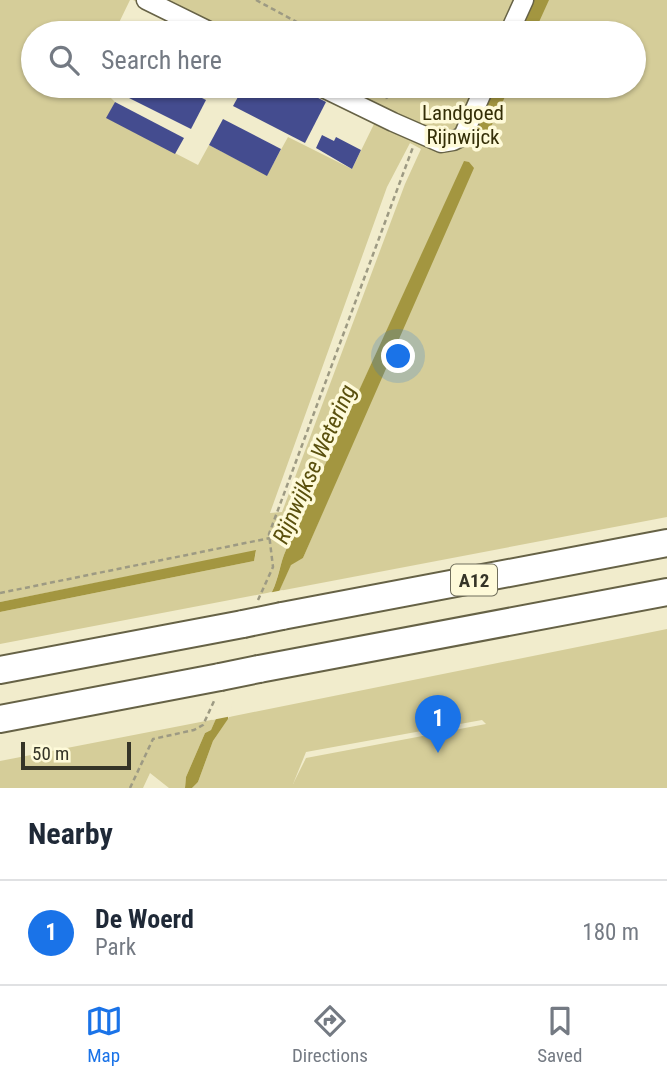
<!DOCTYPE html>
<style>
:root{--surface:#fff;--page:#f2f2f3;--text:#1f2937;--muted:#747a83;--line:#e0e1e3;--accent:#1a73e8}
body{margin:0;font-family:"Roboto Condensed",sans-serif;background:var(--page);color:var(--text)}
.scale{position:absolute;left:21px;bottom:18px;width:110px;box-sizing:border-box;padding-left:7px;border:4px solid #353427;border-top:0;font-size:19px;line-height:24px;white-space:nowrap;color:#353427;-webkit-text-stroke:5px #fefad9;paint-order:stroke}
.you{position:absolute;left:399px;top:357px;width:24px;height:24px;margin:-18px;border:5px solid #fff;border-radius:50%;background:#1a73e8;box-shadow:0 0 0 10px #1a73e833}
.badge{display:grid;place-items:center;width:46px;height:46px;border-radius:50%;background:var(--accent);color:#fff;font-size:23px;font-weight:700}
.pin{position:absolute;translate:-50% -58px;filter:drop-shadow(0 2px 4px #0008)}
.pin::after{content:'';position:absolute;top:37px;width:24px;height:21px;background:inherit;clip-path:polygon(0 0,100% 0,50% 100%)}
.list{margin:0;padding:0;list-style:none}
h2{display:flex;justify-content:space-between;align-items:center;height:91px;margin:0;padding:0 28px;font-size:30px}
h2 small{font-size:23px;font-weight:400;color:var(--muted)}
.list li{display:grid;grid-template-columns:46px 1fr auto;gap:21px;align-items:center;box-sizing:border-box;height:105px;padding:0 28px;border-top:2px solid var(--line)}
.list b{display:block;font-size:26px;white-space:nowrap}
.list p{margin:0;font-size:23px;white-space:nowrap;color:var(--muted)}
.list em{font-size:23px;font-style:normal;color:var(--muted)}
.icon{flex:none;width:38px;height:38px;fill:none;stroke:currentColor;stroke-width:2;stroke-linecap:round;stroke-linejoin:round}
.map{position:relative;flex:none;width:667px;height:788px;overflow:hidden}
.search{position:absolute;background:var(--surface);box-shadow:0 2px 5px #0004;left:21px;right:21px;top:21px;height:77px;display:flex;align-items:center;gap:18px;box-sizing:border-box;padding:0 24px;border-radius:38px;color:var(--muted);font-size:26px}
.sheet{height:196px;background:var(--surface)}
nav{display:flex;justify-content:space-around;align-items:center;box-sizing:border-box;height:98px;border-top:2px solid var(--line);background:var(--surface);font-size:19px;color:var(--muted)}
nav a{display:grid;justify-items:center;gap:4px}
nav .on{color:var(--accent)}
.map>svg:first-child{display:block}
</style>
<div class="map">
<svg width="667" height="788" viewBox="0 0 667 788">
<rect width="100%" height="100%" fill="#f1eccc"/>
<g fill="#d5cd99" fill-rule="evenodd">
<path d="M0 0H130L114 33H33V86H103L102 89 115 102 107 118 198 165 209 145 267 175 288 137 352 169 374 124 300 86H634V33H197L133 0H667V517L279 591 291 564 303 558 393 348 461 169 286 550C280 563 279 577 272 592L0 644V612L254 561 256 551 0 602ZM410 143 421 149 405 184 282 512 270 513 387 187Z"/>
<path d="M667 629V788H192L198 782 213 741 229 717ZM482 720 486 724 306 758 293 784 306 752Z"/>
<path d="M216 719 211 730 205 733 186 777 185 788H169L150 773 143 788H0V761Z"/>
</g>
<g fill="#a39640">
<path d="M534 0H549L534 33H519Z"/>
<path d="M495 86H510L480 150 468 146Z"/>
<path d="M464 161 469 162 474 168 303 558 291 565 228 705V719L213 741 198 782 192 788H185L186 777 205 733 211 730 272 592C279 578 280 563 286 550Z"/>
<path d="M256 550 254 561 0 612V602Z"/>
</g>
<path fill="#f1eccc" d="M283 590 231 706 232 716 212 720 268 593Z"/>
<g fill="#444c8f">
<path d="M126 86H178L206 100 191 129 121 94Z"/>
<path d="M244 86H295L326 102 305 143 233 106Z"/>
<path d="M115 102 184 138 175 154 106 118Z"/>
<path d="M223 119 281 149 267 176 209 145Z"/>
<path d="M322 135 334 141 336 137 361 150 352 169 316 148Z"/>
</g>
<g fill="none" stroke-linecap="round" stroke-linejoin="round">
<defs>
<g id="minor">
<path d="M146 0 213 33"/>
<path d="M509 33 524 0"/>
<path d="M319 86 393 122 441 143 453 141 463 136 485 86"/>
</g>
<g id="highway">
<path d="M282 616 667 543"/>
<path d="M259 669 667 592"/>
<path d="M0 670 243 624"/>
<path d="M0 719 220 677"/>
</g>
</defs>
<use href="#minor" stroke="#666246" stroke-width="21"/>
<use href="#highway" stroke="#666246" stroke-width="30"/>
<g stroke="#9d9a83" stroke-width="2.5" stroke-dasharray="5 3.5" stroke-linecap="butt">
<path d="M256 0 317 33"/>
<path d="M383 86 388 102"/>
<path d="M0 593 270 538"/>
<path d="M258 600 273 567 269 534 413 147"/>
<path d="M130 788 153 739 194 730 203 725 215 699"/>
</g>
<use href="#minor" stroke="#fff" stroke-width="18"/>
<use href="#highway" stroke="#fff" stroke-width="26"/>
<defs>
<g id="highway-bridge">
<path d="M243 624 282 616"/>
<path d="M220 677 259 669"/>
</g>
</defs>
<use href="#highway-bridge" stroke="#666246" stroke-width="30" stroke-linecap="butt"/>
<use href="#highway-bridge" stroke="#fff" stroke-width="26"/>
</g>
<g text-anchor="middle" stroke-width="7" stroke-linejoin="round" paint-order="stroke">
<rect fill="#fefad9" stroke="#716f5c" stroke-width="2" x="451" y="564.5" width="46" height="31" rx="5"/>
<g font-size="19" font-weight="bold" fill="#353427">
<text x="474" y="587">A12</text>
</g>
<g font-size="21" fill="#342e07" stroke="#fefad9">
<text x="463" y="120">Landgoed<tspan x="463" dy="24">Rijnwijck</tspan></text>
</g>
<g font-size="23" font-style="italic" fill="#5a500d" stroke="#fefad9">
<text transform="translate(314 464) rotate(-66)" y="8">Rijnwijkse Wetering</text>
</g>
</g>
</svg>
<div class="scale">50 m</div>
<div class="you"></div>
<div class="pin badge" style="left:438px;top:753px">1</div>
<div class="search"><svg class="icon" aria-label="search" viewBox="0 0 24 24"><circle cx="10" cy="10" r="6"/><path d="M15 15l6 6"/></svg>Search here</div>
</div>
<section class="sheet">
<h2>Nearby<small></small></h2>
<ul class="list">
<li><span class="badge">1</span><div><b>De Woerd</b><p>Park</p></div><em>180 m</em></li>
</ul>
</section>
<nav>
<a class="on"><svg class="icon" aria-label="map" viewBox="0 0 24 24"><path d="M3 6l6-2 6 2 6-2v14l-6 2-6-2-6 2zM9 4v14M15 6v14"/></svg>Map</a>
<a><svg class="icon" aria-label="directions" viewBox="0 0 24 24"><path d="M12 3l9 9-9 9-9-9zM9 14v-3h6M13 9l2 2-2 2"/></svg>Directions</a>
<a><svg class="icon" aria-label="saved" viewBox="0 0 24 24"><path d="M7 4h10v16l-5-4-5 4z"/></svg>Saved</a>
</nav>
